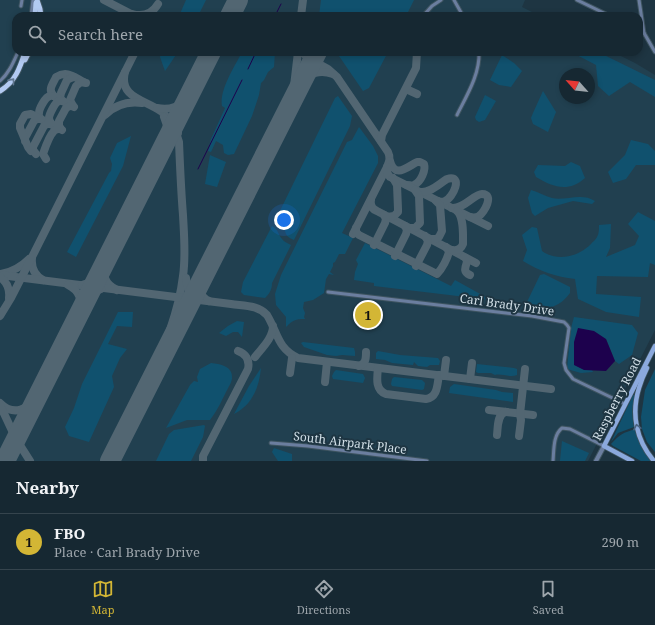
<!DOCTYPE html>
<meta charset="utf-8">
<style>
:root{--surface:#162832;--page:#23343e;--text:#f1f3f6;--muted:#9ea6ac;--line:#35444d;--accent:#d3b635}
body{margin:0;font-family:"Noto Serif",serif;background:var(--page);color:var(--text)}
.compass{position:absolute;left:559px;top:68px;width:36px;height:36px;border-radius:50%;background:var(--surface);box-shadow:0 2px 6px #0003;rotate:297deg}
.you{position:absolute;left:284px;top:220px;width:14px;height:14px;margin:-10px;border:3px solid #fff;border-radius:50%;background:#1a73e8;box-shadow:0 0 0 6px #1a73e833}
.badge{display:grid;place-items:center;width:26px;height:26px;border-radius:50%;background:var(--accent);color:#111;font-size:13px;font-weight:700}
.pin{position:absolute;translate:-50% -50%;border:2px solid #fff;box-shadow:0 1px 4px #0006}
.list{margin:0;padding:0;list-style:none}
h2{display:flex;justify-content:space-between;align-items:center;height:52px;margin:0;padding:0 16px;font-size:17px}
h2 small{font-size:13px;font-weight:400;color:var(--muted)}
.list li{display:grid;grid-template-columns:26px 1fr auto;gap:12px;align-items:center;box-sizing:border-box;height:56px;padding:0 16px;border-top:1px solid var(--line)}
.list b{display:block;font-size:15px;white-space:nowrap}
.list p{margin:0;font-size:13px;white-space:nowrap;color:var(--muted)}
.list em{font-size:13px;font-style:normal;color:var(--muted)}
.icon{flex:none;width:22px;height:22px;fill:none;stroke:currentColor;stroke-width:2;stroke-linecap:round;stroke-linejoin:round}
.map{position:relative;flex:none;width:655px;height:461px;overflow:hidden}
.search{position:absolute;background:var(--surface);box-shadow:0 2px 6px #0003;left:12px;right:12px;top:12px;height:44px;display:flex;align-items:center;gap:10px;box-sizing:border-box;padding:0 14px;border-radius:12px;color:var(--muted);font-size:15px}
.sheet{height:108px;background:var(--surface)}
nav{display:flex;justify-content:space-around;align-items:center;box-sizing:border-box;height:56px;border-top:1px solid var(--line);background:var(--surface);font-size:11px;color:var(--muted)}
nav a{display:grid;justify-items:center;gap:2px}
nav .on{color:var(--accent)}
.map>svg:first-child{display:block}
</style>
<div class="map">
<svg width="655" height="461" viewBox="0 0 655 461">
<rect width="100%" height="100%" fill="#1e3542"/>
<path fill="#214050" fill-rule="evenodd" d="M0 0H525L522 7 540 16H16V52H613L635 63 655 75V330L588 461H0ZM565 74H589V98H565Z"/>
<g fill="#10516e">
<path d="M186 0H206L198 16H179Z"/>
<path d="M321 0H414L406 16H319Z"/>
<path d="M162 52H178L165 71 160 57Z"/>
<path d="M242 52H275L274 67 268 72 264 80 261 83 259 95 252 116 234 154 228 155 224 153 223 145 216 141 211 152 208 151 211 139 225 108 222 106C219 90 235 66 242 52Z"/>
<path d="M341 52H388L369 88 363 91 339 56Z"/>
<path d="M571 52H598L655 80V97L630 82 609 96 598 86 596 65Z"/>
<path d="M502 55 514 63 522 71 511 87 499 85 490 80Z"/>
<path d="M543 91 556 112 548 132 533 124 531 118 533 113Z"/>
<path d="M485 95 496 101 485 120 479 122 476 120 475 117Z"/>
<path d="M338 96 352 116 350 126 294 240C282 235 288 231 281 224 281 223 276 220 276 219L335 98Z"/>
<path d="M359 127 373 146 378 156V163L342 233 353 238 345 254H339L335 262 333 263V266L330 272 334 275 329 274 326 279 324 293 313 300 304 302 303 308 305 313 304 317 305 319C295 319 293 320 286 327V317L276 305 275 294 281 275 347 142 352 140Z"/>
<path d="M131 136 123 166 76 257 67 252 109 173 111 171 112 164 110 158 117 143Z"/>
<path d="M631 140 648 144 655 151V165H636L626 179 613 183 608 172 625 155Z"/>
<path d="M210 155 226 162 217 187 205 184Z"/>
<path d="M571 162 580 166 585 178C568 193 553 187 536 177L534 172 538 165 565 166Z"/>
<path d="M531 190C538 192 545 196 552 198 565 201 582 192 595 201L592 204 573 201 548 208 535 216 532 213 528 198Z"/>
<path d="M638 212 655 221V265L650 263 648 277 597 276 596 294 641 297 639 317 606 312 578 299 575 279C556 277 539 271 523 261L527 250 522 235 532 227 537 228 542 251C557 262 578 257 591 244 592 242 596 240 597 237 599 234 599 229 599 225L611 224 610 248 606 257 635 245 639 236 628 224Z"/>
<path d="M272 226C279 230 277 233 282 239 284 242 288 243 291 245L272 283C272 289 270 293 265 298L244 295 241 292 243 282Z"/>
<path d="M365 243 451 286 455 280 491 300 374 286V283L354 280 355 272 358 264 356 260Z"/>
<path d="M544 274 570 287V293C557 310 546 310 527 302L540 275Z"/>
<path d="M118 312H133L132 327 117 326 108 344 127 349 120 358 112 376 114 387 89 442 69 436 65 427 74 408 82 384Z"/>
<path d="M574 317 632 325 638 333 632 355 619 364 615 361 606 339 584 370H592L593 372 581 373 567 369 571 328Z"/>
<path d="M237 321 244 322 242 337 238 332H233L226 336 219 333 228 326Z"/>
<path d="M303 342 354 348 355 352V356L342 355 336 356 327 355 304 347 301 343Z"/>
<path d="M378 351 400 355 438 358 440 361 439 365H430L427 367 418 366 414 362 413 365 392 363 385 360 376 359V353Z"/>
<path d="M211 363C220 364 233 366 232 378 232 382 228 388 226 392 221 402 217 411 210 420H187L166 428 190 385 194 381 198 382 197 377 200 369Z"/>
<path d="M477 364 514 368 517 369V375C510 378 501 373 495 375L491 373H478L476 372Z"/>
<path d="M261 368C259 388 252 405 234 414L249 386Z"/>
<path d="M655 369V452L647 442 642 429 641 417 645 390Z"/>
<path d="M336 370 363 374 365 378 363 383 333 379 332 376 334 372Z"/>
<path d="M394 377 422 380 425 383 424 389 422 390 392 386 391 384 392 379Z"/>
<path d="M454 384 496 390 502 392 513 393V402L449 393 450 387Z"/>
<path d="M633 395H635C632 406 632 417 634 427L618 433 611 442Z"/>
<path d="M204 425 205 426 203 437 191 461H156L169 434 174 430Z"/>
<path d="M635 429C638 441 643 451 651 461H641L613 446 611 444C620 434 623 433 635 429Z"/>
<path d="M562 441 589 453 585 461H560Z"/>
<path d="M274 448 292 454V461H278L272 452Z"/>
</g>
<path fill="#1d014d" d="M578 328 594 331 606 339 615 361 606 371 584 370 574 365V342Z"/>
<g fill="none" stroke-linecap="round" stroke-linejoin="round">
<g stroke="#1d014d" stroke-width="1">
<path d="M275 16 281 4"/>
<path d="M248 69 256 52"/>
<path d="M198 169 242 80"/>
</g>
<g stroke="#526672" stroke-width="8">
<path d="M104 0 135 16"/>
<path d="M132 14C143 17 152 14 158 4"/>
<path d="M301 16 303 0"/>
<path d="M302 52 308 58 328 69 337 77 388 152C391 158 389 162 387 167L353 234"/>
<path d="M125 72C118 98 147 100 162 112 171 120 176 130 179 142 180 166 181 191 183 215 184 235 186 256 183 276 178 318 160 356 144 394"/>
<path d="M301 84C310 73 319 69 333 74"/>
<path d="M406 89 417 94"/>
<path d="M54 96C47 90 53 84 56 77 67 70 74 77 84 82"/>
<path d="M63 101 60 98 61 93 67 80 71 78 74 77"/>
<path d="M73 106 70 100 76 86 81 82 86 83"/>
<path d="M157 108C171 111 180 106 189 96"/>
<path d="M287 111 294 86 298 52"/>
<path d="M105 115C115 105 128 101 142 103"/>
<path d="M178 133V124L179 115"/>
<path d="M25 141V138L34 121 37 119H41C39 116 38 116 39 113 39 109 45 97 50 96 54 95 59 99 62 101"/>
<path d="M381 141 382 135 416 68 417 52"/>
<path d="M164 146C167 136 169 127 164 117"/>
<path d="M31 151 28 147 20 128V124L25 115 31 114 62 130"/>
<path d="M36 154 33 150V147L44 126 47 124H52C50 122 49 121 49 118 49 115 55 102 59 101 63 100 70 105 74 107"/>
<path d="M46 159 43 154C45 148 50 135 54 131 57 128 58 129 61 129L59 126V121L66 108 70 106H73"/>
<path d="M390 161C395 179 407 167 417 162H420L424 164C426 170 421 182 414 185 411 186 410 185 407 185"/>
<path d="M387 167V173L390 177 488 226"/>
<path d="M421 192C430 193 439 184 447 179 464 174 453 198 445 201 443 202 441 202 438 201"/>
<path d="M371 200C370 205 372 209 377 211L476 263"/>
<path d="M452 208C464 209 474 194 482 194 495 194 484 213 479 216 476 218 474 218 470 217"/>
<path d="M387 217 394 216 398 212V209L397 185 393 178"/>
<path d="M356 228V232L359 235 437 274C442 269 448 258 449 251L446 247"/>
<path d="M409 228H415L420 223 419 196 415 190"/>
<path d="M431 239H436L439 237 442 231 440 205 436 201"/>
<path d="M374 245 385 223 386 219 384 215"/>
<path d="M452 250C457 251 461 249 463 244 463 235 464 217 457 211"/>
<path d="M395 256 406 234 407 230 405 226"/>
<path d="M464 257 466 258 467 262C465 268 463 272 470 275"/>
<path d="M32 258C31 268 34 275 43 280"/>
<path d="M105 262C102 274 104 284 117 290"/>
<path d="M416 266 427 245 428 241 425 236"/>
<path d="M1 274C12 272 21 267 29 259"/>
<path d="M0 275 231 304C244 306 258 305 267 315 278 333 277 348 298 358L551 389"/>
<path d="M0 277C7 282 10 289 9 298"/>
<path d="M186 278C187 288 189 294 198 299"/>
<path d="M201 280C199 290 200 297 209 301"/>
<path d="M68 285C80 291 82 300 80 312"/>
<path d="M82 285 91 282 99 274"/>
<path d="M86 300 93 292 101 289"/>
<path d="M187 308 193 302 200 300"/>
<path d="M0 316 11 298 33 255 135 52"/>
<path d="M255 357C262 348 273 338 273 326"/>
<path d="M359 366C366 364 366 358 366 352"/>
<path d="M378 368C377 378 375 390 386 394L426 399C438 397 437 385 439 375"/>
<path d="M290 373 292 358"/>
<path d="M444 376 446 360"/>
<path d="M470 379 472 363"/>
<path d="M325 382 327 362"/>
<path d="M0 403C14 417 28 409 38 396"/>
<path d="M0 405 16 439 30 461"/>
<path d="M489 410 533 415"/>
<path d="M497 435C498 427 497 415 505 412"/>
<path d="M519 436 521 420 520 414 525 369"/>
<path d="M0 460 4 457 10 451"/>
<path d="M203 461V456L248 369C250 360 246 354 238 351"/>
</g>
<g stroke="#526672" stroke-width="20">
<path d="M230 16 238 0"/>
<path d="M5 461 211 52"/>
<path d="M110 461 317 52"/>
</g>
<defs>
<g id="minor">
<path d="M454 0 463 16"/>
<path d="M577 0 610 16"/>
<path d="M639 0 644 33"/>
<path d="M21 6 22 0"/>
<path d="M31 16 33 0"/>
<path d="M423 16 432 6 441 0"/>
<path d="M639 30 644 33 655 52"/>
<path d="M0 81C9 73 13 63 18 52"/>
<path d="M457 115C467 95 480 74 479 52"/>
<path d="M328 292 532 316 564 322 567 325 569 328 564 363 566 370 573 379 625 404"/>
<path d="M271 443 308 446 427 461"/>
<path d="M553 461C554 450 553 435 562 428L570 429 604 446"/>
</g>
<path id="tertiary" d="M596 461 604 446"/>
<g id="secondary">
<path d="M647 368C644 374 641 381 639 388 631 414 636 440 654 461"/>
<path d="M632 461 604 446 655 346"/>
</g>
<g id="primary">
<path d="M37 0 40 9 41 16"/>
<path d="M35 16 36 3"/>
<path d="M25 60 29 52"/>
<path d="M0 91C15 82 20 68 25 52"/>
</g>
</defs>
<use href="#minor" stroke="#3e5460" stroke-width="5"/>
<use href="#tertiary" stroke="#3e5460" stroke-width="6"/>
<use href="#secondary" stroke="#3e5460" stroke-width="6"/>
<use href="#primary" stroke="#3e5460" stroke-width="7"/>
<use href="#minor" stroke="#6b7e9f" stroke-width="3"/>
<use href="#tertiary" stroke="#6b7e9f" stroke-width="4"/>
<use href="#secondary" stroke="#8ba9dd" stroke-width="4.5"/>
<use href="#primary" stroke="#b2caf2" stroke-width="5"/>
</g>
<defs><path id="oneway-chevron" d="M-2-3.5L2.5 0L-2 3.5" fill="none" stroke-width="1.6" stroke-linecap="round" stroke-linejoin="round"/></defs>
<use stroke="#617891" href="#oneway-chevron" transform="translate(12 81) rotate(-51)"/>
<use stroke="#4a6380" href="#oneway-chevron" transform="translate(637 427) rotate(-102)"/>
<g text-anchor="middle" stroke-width="4" stroke-linejoin="round" paint-order="stroke">
<g font-size="12" fill="#d1dfe7" stroke="#1e3542">
<text transform="translate(507 305) rotate(8)" y="4">Carl Brady Drive</text>
<text transform="translate(617 399) rotate(-63)" y="4">Raspberry Road</text>
<text transform="translate(350 443) rotate(7)" y="4">South Airpark Place</text>
</g>
</g>
</svg>
<svg class="compass" viewBox="-18 -18 36 36"><path d="M0-13l5 13h-10z" fill="#e53935"/><path d="M0 13l5-13h-10z" fill="#9ea6ac"/></svg>
<div class="you"></div>
<div class="pin badge" style="left:368px;top:315px">1</div>
<div class="search"><svg class="icon" aria-label="search" viewBox="0 0 24 24"><circle cx="10" cy="10" r="6"/><path d="M15 15l6 6"/></svg>Search here</div>
</div>
<section class="sheet">
<h2>Nearby<small></small></h2>
<ul class="list">
<li><span class="badge">1</span><div><b>FBO</b><p>Place · Carl Brady Drive</p></div><em>290 m</em></li>
</ul>
</section>
<nav>
<a class="on"><svg class="icon" aria-label="map" viewBox="0 0 24 24"><path d="M3 6l6-2 6 2 6-2v14l-6 2-6-2-6 2zM9 4v14M15 6v14"/></svg>Map</a>
<a><svg class="icon" aria-label="directions" viewBox="0 0 24 24"><path d="M12 3l9 9-9 9-9-9zM9 14v-3h6M13 9l2 2-2 2"/></svg>Directions</a>
<a><svg class="icon" aria-label="saved" viewBox="0 0 24 24"><path d="M7 4h10v16l-5-4-5 4z"/></svg>Saved</a>
</nav>
